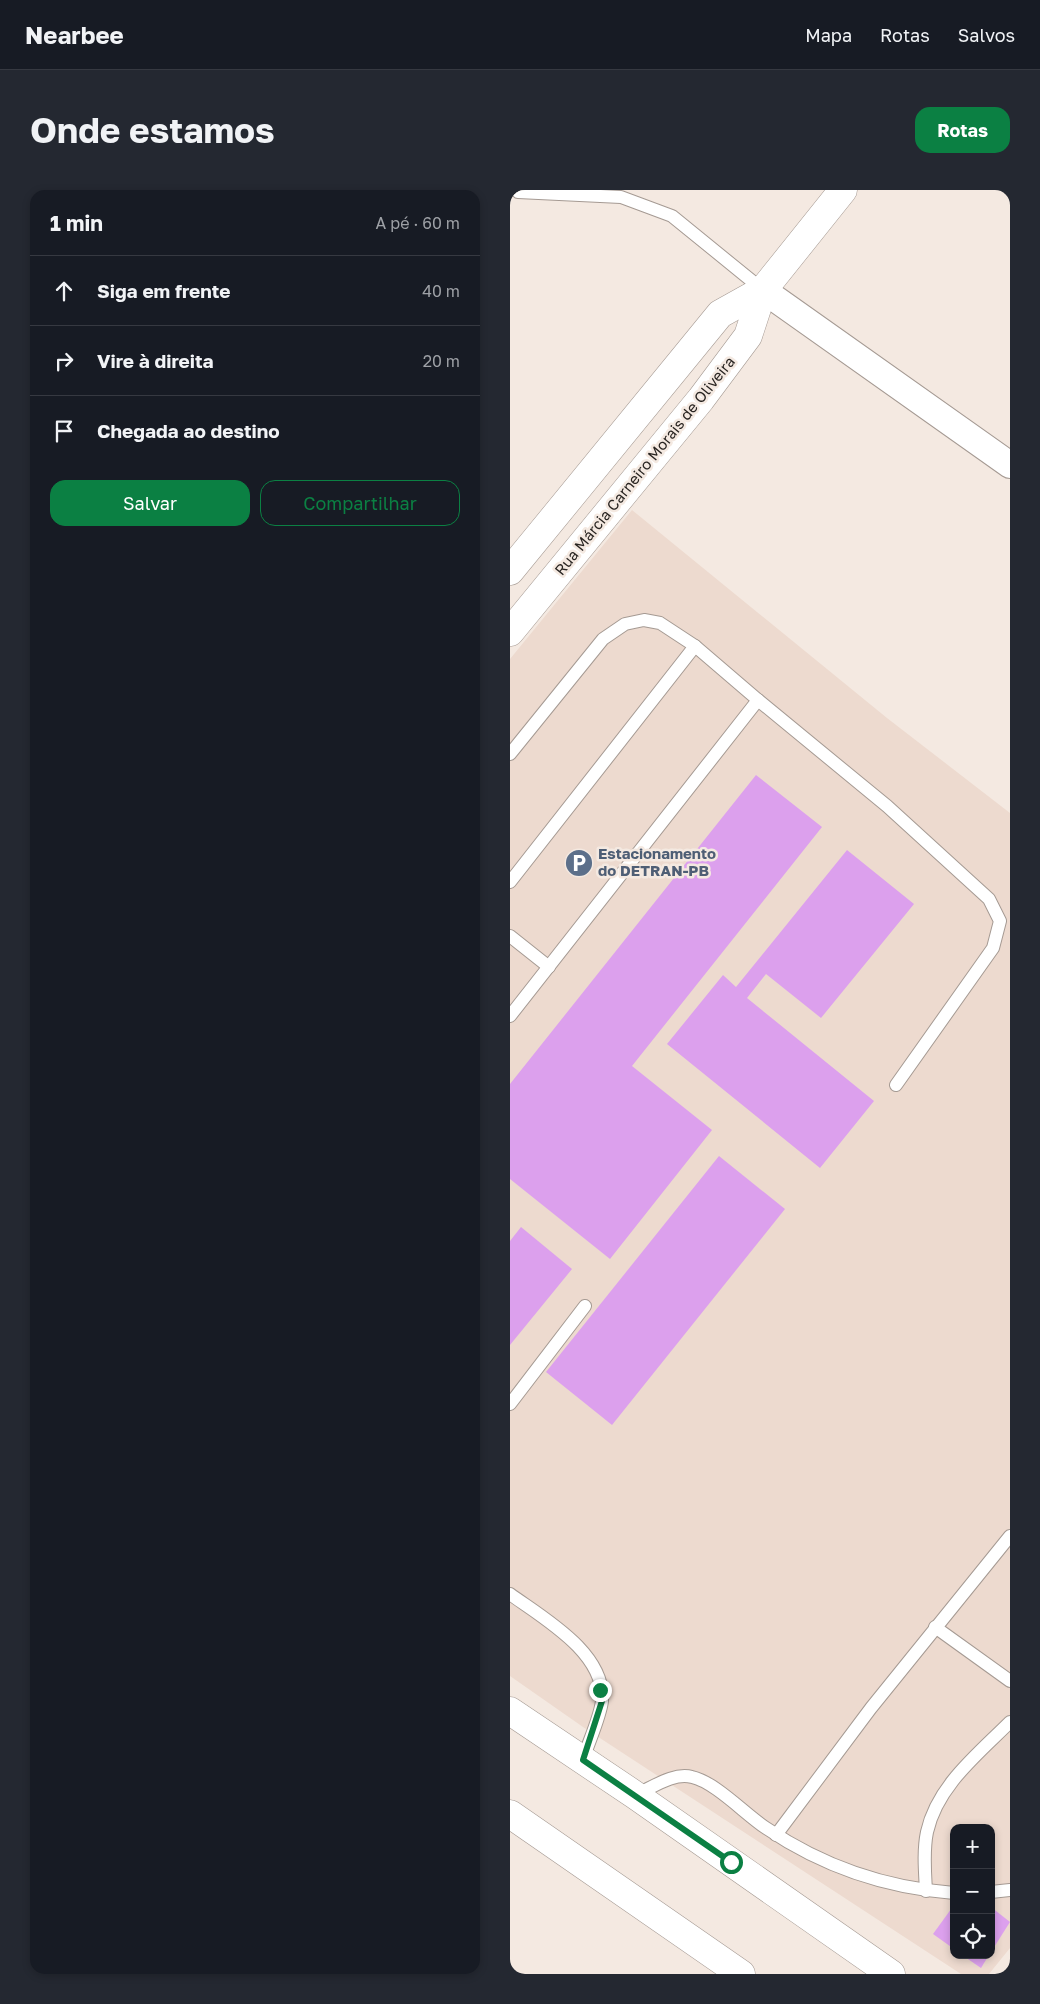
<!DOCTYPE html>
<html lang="pt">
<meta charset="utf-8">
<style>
:root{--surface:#171b24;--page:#242831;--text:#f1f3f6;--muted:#9ea1a6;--line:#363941;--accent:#0b8043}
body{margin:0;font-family:"Golos Text",sans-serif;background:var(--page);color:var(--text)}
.controls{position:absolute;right:15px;bottom:15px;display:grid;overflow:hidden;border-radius:10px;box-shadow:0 2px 8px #0003}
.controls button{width:45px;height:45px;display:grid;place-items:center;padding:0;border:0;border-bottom:1px solid var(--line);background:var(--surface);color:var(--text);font:25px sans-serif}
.stop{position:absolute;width:15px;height:15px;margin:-11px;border:4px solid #0b8043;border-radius:50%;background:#fff}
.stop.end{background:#0b8043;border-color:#fff;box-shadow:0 1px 5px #0008}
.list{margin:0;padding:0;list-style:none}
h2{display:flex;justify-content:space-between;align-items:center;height:65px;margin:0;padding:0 20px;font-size:21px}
h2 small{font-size:16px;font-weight:400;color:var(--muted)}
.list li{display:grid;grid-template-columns:32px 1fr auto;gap:15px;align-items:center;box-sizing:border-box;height:70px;padding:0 20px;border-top:1px solid var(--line)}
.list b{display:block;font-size:19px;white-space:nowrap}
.list em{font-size:16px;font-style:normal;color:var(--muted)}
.actions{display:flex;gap:10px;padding:15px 20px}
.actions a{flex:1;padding:11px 0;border:1px solid var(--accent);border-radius:15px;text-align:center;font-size:18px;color:var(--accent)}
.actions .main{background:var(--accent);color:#fff}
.icon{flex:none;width:28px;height:28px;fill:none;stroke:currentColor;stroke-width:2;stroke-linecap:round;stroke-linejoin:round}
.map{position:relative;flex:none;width:500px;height:1784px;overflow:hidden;border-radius:15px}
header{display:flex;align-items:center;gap:30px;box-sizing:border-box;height:70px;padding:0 25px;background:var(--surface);border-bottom:1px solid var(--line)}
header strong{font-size:24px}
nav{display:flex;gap:28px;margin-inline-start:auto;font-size:18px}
.intro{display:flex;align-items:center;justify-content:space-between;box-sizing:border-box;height:120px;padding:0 30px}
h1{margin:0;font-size:35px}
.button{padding:12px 22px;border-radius:15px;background:var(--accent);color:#fff;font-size:18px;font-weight:700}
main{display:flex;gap:30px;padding:0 30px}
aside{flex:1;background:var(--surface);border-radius:15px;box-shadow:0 2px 8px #0003}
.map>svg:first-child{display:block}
</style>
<header>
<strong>Nearbee</strong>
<nav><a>Mapa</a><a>Rotas</a><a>Salvos</a></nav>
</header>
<div class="intro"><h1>Onde estamos</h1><a class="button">Rotas</a></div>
<main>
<aside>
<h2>1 min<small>A pé · 60 m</small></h2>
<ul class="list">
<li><svg class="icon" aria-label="ahead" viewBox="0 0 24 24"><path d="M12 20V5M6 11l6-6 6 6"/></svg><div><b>Siga em frente</b></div><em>40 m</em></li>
<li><svg class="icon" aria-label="right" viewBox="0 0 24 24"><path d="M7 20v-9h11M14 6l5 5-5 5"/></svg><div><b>Vire à direita</b></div><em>20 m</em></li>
<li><svg class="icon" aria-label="arrive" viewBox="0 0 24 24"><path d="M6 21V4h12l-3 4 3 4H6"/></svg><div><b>Chegada ao destino</b></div></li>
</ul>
<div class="actions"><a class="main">Salvar</a><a>Compartilhar</a></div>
</aside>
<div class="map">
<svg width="500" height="1784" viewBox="0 0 500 1784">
<rect width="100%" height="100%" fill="#f4e9e1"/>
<path fill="#eddacf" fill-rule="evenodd" d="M122 320 377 528 500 623V1758L479 1784H451L73 1537 0 1486V469ZM444 1638H481V1765H444Z"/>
<g fill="#dca0ed">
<path d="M246 585 312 637 122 876 202 940 100 1069 0 989V894Z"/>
<path d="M337 660 404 714 311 828 256 784 237 808 364 911 310 978 157 854 213 785 226 797Z"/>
<path d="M209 966 275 1019 102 1235 36 1182Z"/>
<path d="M11 1037 62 1079 0 1155V1051Z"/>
<path d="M444 1715V1759L423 1744Z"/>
<path d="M481 1717 500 1732 481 1762Z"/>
<path d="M452 1765H479L471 1778Z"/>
</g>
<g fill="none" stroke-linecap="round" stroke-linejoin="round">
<defs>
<g id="service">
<path d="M8 2 111 7 162 26 253 100"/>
<path d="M248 510 377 616 479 709 490 731 483 758 386 895"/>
<path d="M0 564 93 449 115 434 134 430 150 433 185 456 248 510 0 826"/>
<path d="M0 692 185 456"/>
<path d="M0 746 39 777"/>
<path d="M0 1214 75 1116"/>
<path d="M0 1404C33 1428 96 1463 92 1511 90 1528 78 1553 73 1570"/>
<path d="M425 1437 500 1491"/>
<path d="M125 1605C142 1598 163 1582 182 1587 205 1592 235 1624 256 1638 312 1676 377 1698 444 1703"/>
<path d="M266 1645 361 1518 500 1346"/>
<path d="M416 1701C415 1682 413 1661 417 1642 427 1596 468 1564 500 1532"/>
<path d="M481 1702 500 1700"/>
</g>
<path id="minor" d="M253 100 500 275"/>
<g id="tertiary">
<path d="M0 381 210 124 253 100"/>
<path d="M0 442 191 209 238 146 253 100 333 0"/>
<path d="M0 1521 125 1605 381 1784"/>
<path d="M0 1624 231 1784"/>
</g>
</defs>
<use href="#service" stroke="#a59a93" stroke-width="14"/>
<use href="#minor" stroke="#a59a93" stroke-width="28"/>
<use href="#tertiary" stroke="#a59a93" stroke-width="29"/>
<use href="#service" stroke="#fff" stroke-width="12"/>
<use href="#minor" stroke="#fff" stroke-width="26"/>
<use href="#tertiary" stroke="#fff" stroke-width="28"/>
</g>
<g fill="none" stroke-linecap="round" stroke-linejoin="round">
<path stroke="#0b8043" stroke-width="6" d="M90 1500 92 1511 73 1570 221 1672"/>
</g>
<defs>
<symbol id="parking-disc" viewBox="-11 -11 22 22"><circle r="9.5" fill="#5c6f8a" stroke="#f4e9e1"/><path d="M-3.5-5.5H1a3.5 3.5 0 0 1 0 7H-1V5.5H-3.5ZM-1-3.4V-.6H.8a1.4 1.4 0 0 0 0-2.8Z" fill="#fff"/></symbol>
</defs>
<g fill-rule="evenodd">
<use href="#parking-disc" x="53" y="657" width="32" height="32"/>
</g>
<g text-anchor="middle" stroke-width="5" stroke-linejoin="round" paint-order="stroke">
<g font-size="15" fill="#292522" stroke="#f4e9e1">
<text transform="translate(135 276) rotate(-51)" y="5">Rua Márcia Carneiro Morais de Oliveira</text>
</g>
<g font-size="15" font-weight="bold" fill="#4e5e75" stroke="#f4e9e1" text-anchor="start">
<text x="88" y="669">Estacionamento<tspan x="88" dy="17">do DETRAN-PB</tspan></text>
</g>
</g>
</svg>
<div class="controls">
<button>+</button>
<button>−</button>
<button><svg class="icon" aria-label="locate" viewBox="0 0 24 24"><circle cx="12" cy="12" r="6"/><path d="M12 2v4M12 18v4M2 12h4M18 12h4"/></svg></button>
</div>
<div class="stop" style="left:221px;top:1672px"></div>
<div class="stop end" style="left:90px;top:1500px"></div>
</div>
</main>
